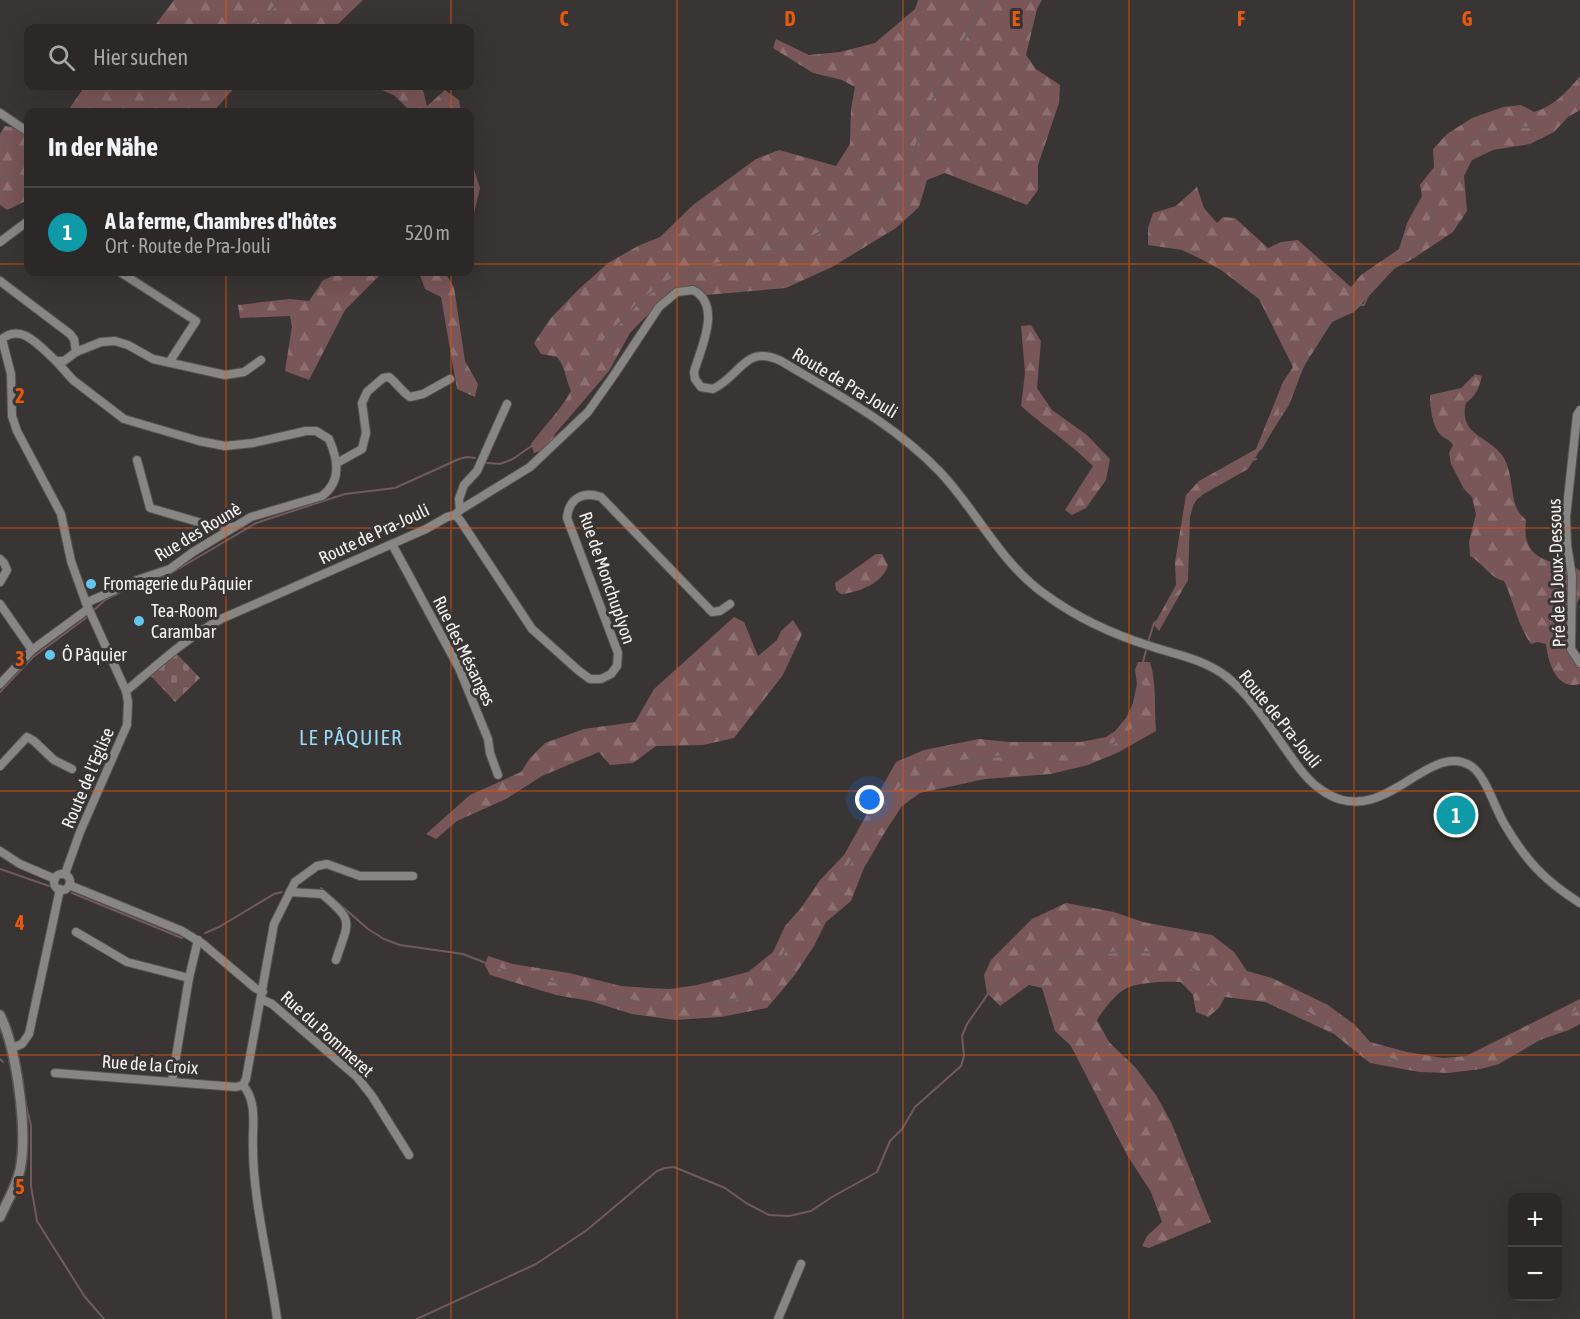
<!DOCTYPE html>
<html lang="de">
<meta charset="utf-8">
<style>
:root{--surface:#2b2827;--page:#373433;--text:#f1f3f6;--muted:#a6a6a7;--line:#474444;--accent:#db2777}
body{margin:0;font-family:"Asap Condensed",sans-serif;background:var(--page);color:var(--text)}
.controls{position:absolute;right:18px;bottom:18px;display:grid;overflow:hidden;border-radius:12px;box-shadow:0 6px 24px #0002}
.controls button{width:54px;height:54px;display:grid;place-items:center;padding:0;border:0;border-bottom:2px solid var(--line);background:var(--surface);color:var(--text);font:30px sans-serif}
.you{position:absolute;left:870px;top:800px;width:21px;height:21px;margin:-15px;border:4px solid #fff;border-radius:50%;background:#1a73e8;box-shadow:0 0 0 9px #1a73e833}
.badge{display:grid;place-items:center;width:39px;height:39px;border-radius:50%;background:var(--accent);color:#fff;font-size:20px;font-weight:700}
.pin{position:absolute;translate:-50% -50%;border:3px solid #fff;box-shadow:0 2px 6px #0006}
.list{margin:0;padding:0;list-style:none}
h2{display:flex;justify-content:space-between;align-items:center;height:78px;margin:0;padding:0 24px;font-size:26px}
h2 small{font-size:20px;font-weight:400;color:var(--muted)}
.list li{display:grid;grid-template-columns:39px 1fr auto;gap:18px;align-items:center;box-sizing:border-box;height:90px;padding:0 24px;border-top:2px solid var(--line)}
.list b{display:block;font-size:22px;white-space:nowrap}
.list p{margin:0;font-size:20px;white-space:nowrap;color:var(--muted)}
.list em{font-size:20px;font-style:normal;color:var(--muted)}
.icon{flex:none;width:33px;height:33px;fill:none;stroke:currentColor;stroke-width:2;stroke-linecap:round;stroke-linejoin:round}
.map{position:relative;flex:none;width:1580px;height:1319px;overflow:hidden}
.search{position:absolute;background:var(--surface);box-shadow:0 6px 24px #0002;left:24px;top:24px;width:450px;height:66px;display:flex;align-items:center;gap:15px;box-sizing:border-box;padding:0 21px;border-radius:12px;color:var(--muted);font-size:22px}
.panel{position:absolute;background:var(--surface);box-shadow:0 6px 24px #0002;left:24px;top:108px;width:450px;height:168px;border-radius:12px}
.map>svg:first-child{display:block}
</style>
<div class="map">
<svg width="1580" height="1319" viewBox="0 0 1580 1319">
<defs>
<pattern id="forest-firs" width="22" height="20" patternUnits="userSpaceOnUse" patternTransform="scale(1.5)"><rect width="22" height="20" fill="#795657"/><path d="M5 1l3.5 6h-7zM16 11l3.5 6h-7z" fill="#8d6f70"/></pattern>
<pattern id="cemetery-stones" width="16" height="16" patternUnits="userSpaceOnUse" patternTransform="scale(1.5)"><rect width="16" height="16" fill="#725656"/><path d="M2 7V4a2 2 0 0 1 4 0v3zM10 15v-3a2 2 0 0 1 4 0v3z" fill="#876f6f"/></pattern>
</defs>
<rect width="100%" height="100%" fill="#393534"/>
<g fill="url(#forest-firs)">
<path d="M174 0H363L334 28H153Z"/>
<path d="M918 0H1042L1037 9 1026 55 1036 69 1060 85 1059 103 1038 165V190L1027 205 945 173 927 180 919 207 896 228 832 267 786 288 706 295 693 285 669 293 630 333 609 371 555 434 549 448 534 453 531 444C544 426 560 411 571 391 565 378 566 368 557 357L541 354 534 343 550 319 578 290 608 263 638 246 660 237 693 205 756 159 779 150 836 166 850 144 851 109 855 87 842 80 813 73 773 48 776 39 809 55 840 52 875 43 915 9Z"/>
<path d="M1580 76V110L1568 117 1554 132 1530 144 1493 150 1472 160 1464 176 1467 211 1453 232 1414 258 1394 269 1354 312 1332 322 1304 366 1289 405 1248 469 1195 499 1190 517 1188 580 1159 631 1154 625 1176 585 1175 562 1186 495 1199 481 1256 449 1283 382 1293 367 1259 299 1221 270 1201 259 1182 250 1148 245V228L1153 213 1176 206 1197 187 1204 208 1217 223 1223 217 1235 218 1268 248 1281 242 1298 240 1351 287 1361 275 1399 249 1407 223 1422 196 1420 185 1434 167 1433 149 1447 134 1472 118 1503 107 1521 105 1534 112C1554 106 1567 92 1580 76Z"/>
<path d="M85 86H236L213 112H67Z"/>
<path d="M379 86H422L427 106 445 90 459 100 461 112H411L395 96 378 88Z"/>
<path d="M5 126 28 130V200L7 210 0 205V134Z"/>
<path d="M470 157 480 188 470 230Z"/>
<path d="M342 272H383L345 310 309 380 285 371 292 326 290 316 240 318 238 305 289 299 309 301 323 280Z"/>
<path d="M419 272H451L447 276 454 287 465 361 478 384 475 397 457 389 441 297 425 289Z"/>
<path d="M1031 325 1041 341 1037 388 1052 410 1087 435 1110 459 1106 480 1086 508 1072 515 1065 510 1093 466C1071 444 1045 427 1021 406L1025 373 1021 326Z"/>
<path d="M1475 374 1482 376C1479 388 1476 396 1466 403 1458 435 1488 436 1502 455 1513 471 1510 492 1517 509 1519 513 1523 517 1526 520 1523 545 1532 559 1558 563 1567 564 1573 565 1580 571V597L1577 603 1573 642 1580 655V684C1557 691 1548 663 1546 644L1537 642 1531 644C1517 624 1514 602 1504 581 1490 578 1483 563 1470 556L1469 542 1476 514 1472 497 1464 489 1451 464 1449 453 1453 445C1449 439 1447 440 1442 436 1432 428 1430 406 1430 395L1461 388Z"/>
<path d="M876 554H882L888 565C884 583 857 593 841 594L836 590 835 583Z"/>
<path d="M734 617 744 622 758 656 777 640 781 631 793 620 802 634 783 675 734 738 703 745 656 746 633 763 610 765 599 752 542 776 506 799 457 821 436 839 426 834 470 795 521 772 530 758 545 743 584 729 635 722 654 689Z"/>
<path d="M1138 662H1150C1157 684 1154 708 1156 731L1119 752 1088 765 1051 774 985 779 920 793 902 806 885 832 864 868 851 901 826 922 814 946 794 976 767 1008 721 1017 675 1020 632 1014 590 1001 556 995 490 975 485 965 488 956 513 964 569 973 621 986 649 988 670 989 697 985 748 972 773 952 785 926 801 908 820 880 844 855 896 762 924 750 979 739 1010 742H1081L1106 737 1115 731 1126 718 1133 703 1137 684 1135 670Z"/>
<path d="M1066 903 1114 912 1143 922 1212 935 1234 952 1247 971 1272 978 1328 1005 1355 1025 1370 1042 1407 1052 1443 1058 1466 1056 1580 999V1024L1569 1030 1540 1040 1499 1064 1481 1069 1448 1073 1419 1072 1370 1063 1334 1034 1265 1002 1225 997 1219 1008 1208 1017 1196 1012 1193 995 1181 982C1168 981 1139 982 1127 988 1115 994 1104 1009 1097 1020L1109 1042 1136 1068 1156 1095 1171 1122 1211 1222 1149 1248 1142 1246 1147 1236 1162 1222 1151 1192 1127 1155 1071 1046 1055 1031 1042 988 1029 985 1000 1006 987 993 984 975 991 960 1032 919Z"/>
</g>
<path fill="url(#cemetery-stones)" d="M175 652 200 678 175 702 150 675Z"/>
<g fill="none" stroke-linecap="round" stroke-linejoin="round">
<g stroke="#705a5c" stroke-width="2">
<path d="M244 28 264 19 280 0"/>
<path d="M142 112C150 105 145 96 151 88L158 86"/>
<path d="M0 178 21 175 28 180"/>
<path d="M1301 370 1307 359V352L1345 304 1364 305 1373 282 1385 267 1422 241 1432 216 1434 191 1445 158 1464 143 1507 128 1535 127 1569 104 1580 101"/>
<path d="M1261 449 1280 415V407L1286 399 1288 388"/>
<path d="M487 463 500 464 513 459 540 440 568 408 582 376 605 339 638 303 663 283 704 266 756 256 803 241 854 215 895 182 908 170 930 105 985 0"/>
<path d="M94 610 105 600 124 590 168 575 256 523 345 494 395 488 459 459 467 457 475 458"/>
<path d="M1148 642 1154 623 1167 614 1173 595 1181 586 1186 567 1183 553 1184 533 1189 510 1196 499 1215 483 1225 470 1256 459"/>
<path d="M0 692 33 657 86 618"/>
<path d="M0 869 49 886"/>
<path d="M321 888 368 929 384 939 400 945 463 954 501 969 668 1009 714 999 733 1000 750 994 755 982 775 976 788 942 802 920 835 890 866 835 890 797 908 780 961 761 1011 755 1022 762 1113 744 1133 729 1139 696 1143 688 1139 676 1146 651"/>
<path d="M72 893 182 938"/>
<path d="M205 933 219 927 274 894 282 892"/>
<path d="M0 1059 3 1062"/>
<path d="M24 1096 31 1126V1186L37 1221 85 1297 104 1319"/>
<path d="M417 1319 536 1264 587 1230 657 1171 665 1168 674 1167 725 1188 746 1203 769 1215 789 1216 811 1211 832 1197 877 1172 890 1141 902 1129 915 1107 961 1066 964 1056 962 1036 967 1024 1004 971 1021 965 1124 951 1159 953 1193 969 1216 988 1239 986 1263 990 1292 1003 1352 1039 1375 1054 1397 1061 1441 1066 1472 1062 1487 1053 1511 1046 1530 1029 1558 1023 1580 1008"/>
</g>
<defs>
<g id="minor">
<path d="M0 113 28 132"/>
<path d="M0 242 28 221"/>
<path d="M120 272 196 321 170 361"/>
<path d="M0 281 70 334 74 339 76 352 64 361H56C41 348 22 322 2 339L11 374 12 416 17 431 61 514 71 561 86 603 126 691 128 702 127 725 80 832 65 874"/>
<path d="M76 352 101 342 115 341 128 345 153 359 225 375 244 372 261 360"/>
<path d="M56 361 73 380 124 419 199 441 225 446 253 443 306 431H316L329 439C338 460 342 481 322 496L251 517 193 552 170 569 137 580 86 603"/>
<path d="M1580 410 1577 415 1566 517 1567 545 1572 576 1571 649 1580 663"/>
<path d="M137 460 150 508 205 524 234 527"/>
<path d="M337 463 362 449 366 433 362 403 367 392 383 378 389 377C397 383 401 391 410 397L423 394 450 379"/>
<path d="M460 510 459 499 464 485 477 471 507 404"/>
<path d="M455 515 460 520 532 629 579 671 590 679H601L611 674 617 666 618 653 567 518C569 498 583 491 601 497L712 612 720 611 730 604"/>
<path d="M392 544 459 668 488 739 490 753 498 775"/>
<path d="M0 559 4 563 7 570 0 582"/>
<path d="M0 604 32 650"/>
<path d="M0 684 32 650 88 609"/>
<path d="M126 691C157 665 186 638 221 619L426 529 447 517 455 515 460 510 530 467 588 412 614 375 659 307 677 292 693 290C723 305 700 350 694 372L695 379 701 387 713 389C742 375 744 344 781 361 838 395 894 424 940 472 978 512 1000 563 1046 595 1076 617 1115 635 1150 646 1177 655 1204 659 1227 677 1252 697 1269 726 1287 751 1298 767 1309 783 1326 793 1385 829 1429 739 1471 766 1486 776 1495 809 1505 825 1526 861 1545 881 1580 903"/>
<path d="M0 766 27 737 34 741 54 760 72 769"/>
<path d="M0 851 20 864 55 879"/>
<circle cx="62" cy="882" r="8"/>
<path d="M69 885 182 931 203 944 255 988 263 992"/>
<path d="M290 892 322 894C355 922 349 920 336 960"/>
<path d="M76 932 127 962 189 978"/>
<path d="M261 999 272 1004 357 1077 372 1096 409 1155"/>
<path d="M12 1048 22 1044 29 1034 60 889"/>
<path d="M55 1073 236 1087 243 1085"/>
<path d="M172 1081 189 978 198 940"/>
<path d="M243 1085 246 1079 274 924 295 882 317 866 327 864 360 876H413"/>
<path d="M243 1085C258 1103 252 1126 253 1148 253 1202 270 1264 277 1319"/>
<path d="M778 1319 801 1264"/>
</g>
<path id="tertiary" d="M0 1015C17 1050 28 1132 20 1170 16 1187 7 1202 0 1217"/>
</defs>
<use href="#minor" stroke="#575352" stroke-width="10"/>
<use href="#tertiary" stroke="#575352" stroke-width="12"/>
<use href="#minor" stroke="#888585" stroke-width="8"/>
<use href="#tertiary" stroke="#888585" stroke-width="9"/>
</g>
<path fill="none" stroke="#e8590c" stroke-width="1.5" stroke-opacity="0.55" d="M226 0V28M451 0V28M677 0V1319M903 0V1319M1129 0V1319M1354 0V1319M226 86V112M451 86V112M0 264H28M470 264H1580M226 272V1319M451 272V1319M0 528H1580M0 791H1580M0 1055H1580"/>
<g fill="#64c5ee" stroke="#393534" stroke-width="2">
<circle cx="91" cy="584" r="6"/>
<circle cx="139" cy="621" r="6"/>
<circle cx="50" cy="655" r="6"/>
</g>
<g text-anchor="middle" stroke-width="6" stroke-linejoin="round" paint-order="stroke">
<g font-size="18" fill="#f5f2f2" stroke="#393534">
<text transform="translate(845 383) rotate(31)" y="6">Route de Pra-Jouli</text>
<text transform="translate(198 532) rotate(-31)" y="6">Rue des Rounè</text>
<text transform="translate(374 534) rotate(-25)" y="6">Route de Pra-Jouli</text>
<text transform="translate(1557 573) rotate(-92)" y="6">Pré de la Joux-Dessous</text>
<text transform="translate(607 578) rotate(71)" y="6">Rue de Monchuplyon</text>
<text transform="translate(464 651) rotate(64)" y="6">Rue des Mésanges</text>
<text transform="translate(1280 719) rotate(51)" y="6">Route de Pra-Jouli</text>
<text transform="translate(88 778) rotate(-67)" y="6">Route de l'Eglise</text>
<text transform="translate(327 1034) rotate(42)" y="6">Rue du Pommeret</text>
<text transform="translate(150 1065) rotate(4)" y="6">Rue de la Croix</text>
</g>
<g font-size="18" fill="#f5f2f2" stroke="#393534" text-anchor="start">
<text x="103" y="590">Fromagerie du Pâquier</text>
<text x="151" y="617">Tea-Room<tspan x="151" dy="21">Carambar</tspan></text>
<text x="62" y="661">Ô Pâquier</text>
</g>
<g font-size="21" letter-spacing="1.5" fill="#97daf9" stroke="#393534">
<text x="351" y="745">LE PÂQUIER</text>
</g>
</g>
<g font-size="20" text-anchor="middle" font-weight="bold" fill="#e8590c" stroke="#393534" stroke-width="6" stroke-linejoin="round" paint-order="stroke">
<text x="564" y="26">C</text>
<text x="790" y="26">D</text>
<text x="1016" y="26">E</text>
<text x="1241" y="26">F</text>
<text x="1467" y="26">G</text>
<text x="20" y="403">2</text>
<text x="20" y="666">3</text>
<text x="20" y="930">4</text>
<text x="20" y="1194">5</text>
</g>
</svg>
<div class="controls">
<button>+</button>
<button>−</button>
</div>
<div class="you"></div>
<div class="pin badge" style="left:1456px;top:815px;background:#0f9aa8">1</div>
<div class="search"><svg class="icon" aria-label="search" viewBox="0 0 24 24"><circle cx="10" cy="10" r="6"/><path d="M15 15l6 6"/></svg>Hier suchen</div>
<section class="panel">
<h2>In der Nähe<small></small></h2>
<ul class="list">
<li><span class="badge" style="background:#0f9aa8">1</span><div><b>A la ferme, Chambres d'hôtes</b><p>Ort · Route de Pra-Jouli</p></div><em>520 m</em></li>
</ul>
</section>
</div>
